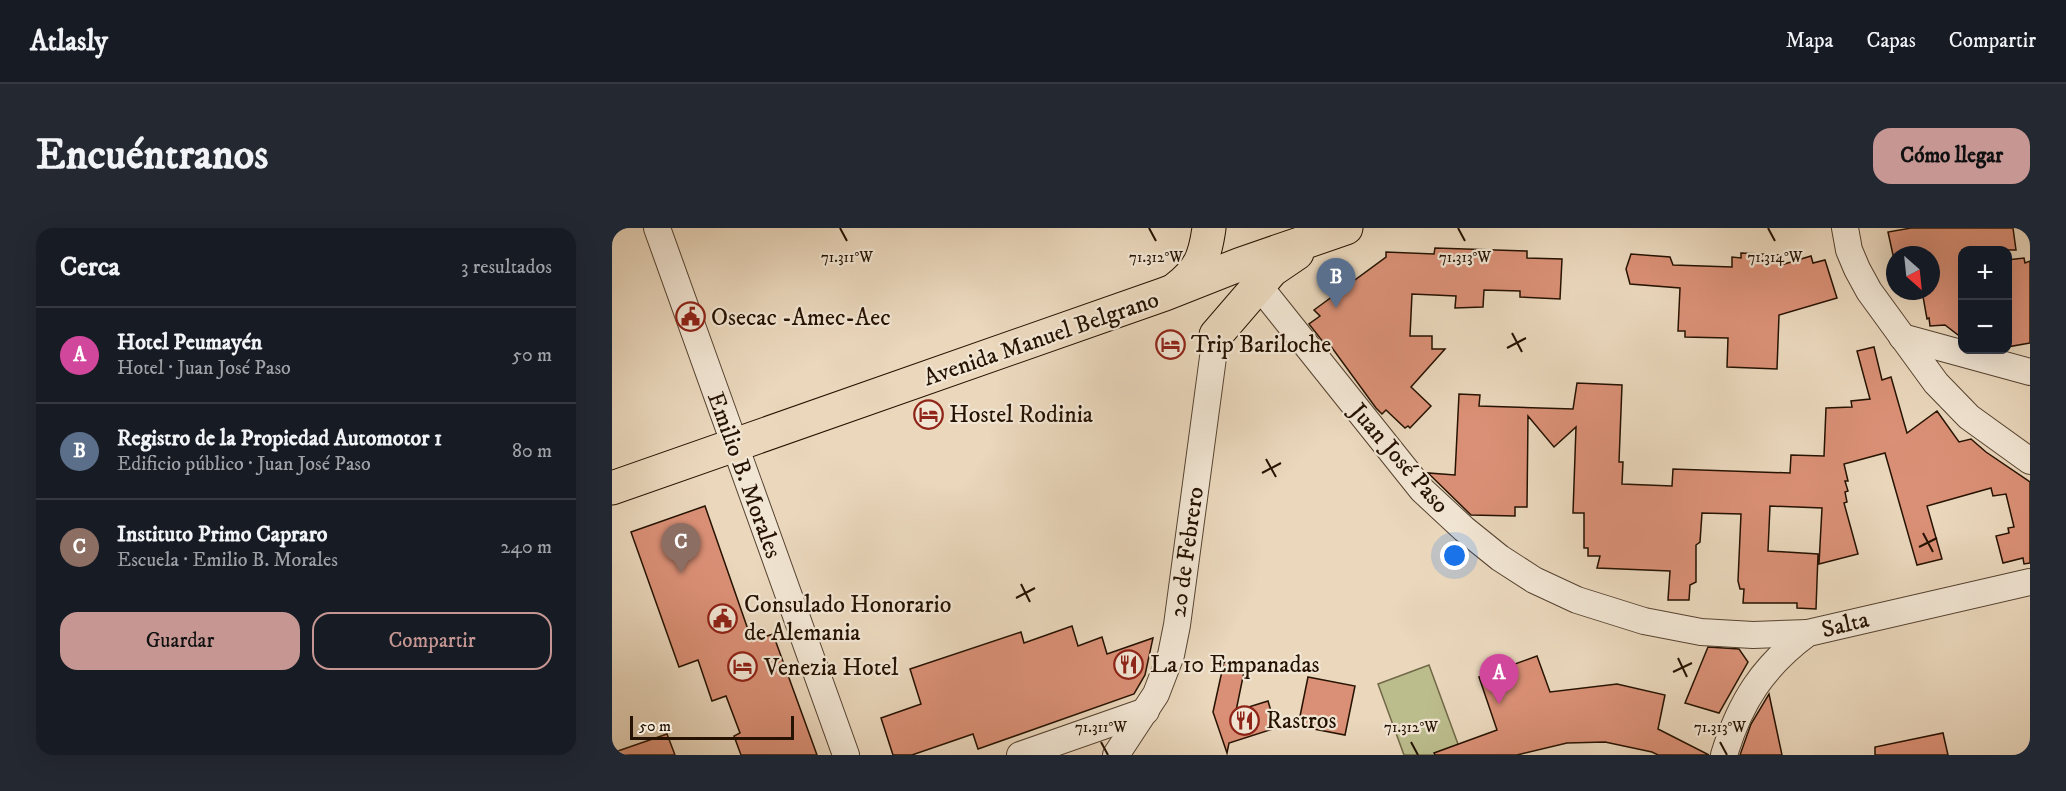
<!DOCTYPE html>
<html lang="es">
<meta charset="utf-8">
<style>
:root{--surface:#171b24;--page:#242831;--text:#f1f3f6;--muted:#9ea1a6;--line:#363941;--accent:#c59692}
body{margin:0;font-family:"IM FELL DW Pica",serif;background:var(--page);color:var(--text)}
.controls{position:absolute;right:18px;top:18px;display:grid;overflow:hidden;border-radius:12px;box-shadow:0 6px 24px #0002}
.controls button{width:54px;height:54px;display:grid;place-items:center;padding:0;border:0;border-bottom:2px solid var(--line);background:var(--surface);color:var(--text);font:30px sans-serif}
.compass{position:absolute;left:1274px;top:18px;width:54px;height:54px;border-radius:50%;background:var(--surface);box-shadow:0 6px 24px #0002;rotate:153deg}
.scale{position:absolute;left:18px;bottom:15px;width:164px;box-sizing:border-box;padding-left:6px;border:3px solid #251201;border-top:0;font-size:16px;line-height:21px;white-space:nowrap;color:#251201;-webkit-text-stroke:4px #f1e5d3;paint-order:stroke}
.you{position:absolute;left:843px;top:328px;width:21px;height:21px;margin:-15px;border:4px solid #fff;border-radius:50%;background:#1a73e8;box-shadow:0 0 0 9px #1a73e833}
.badge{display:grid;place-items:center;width:39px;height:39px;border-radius:50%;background:var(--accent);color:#fff;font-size:20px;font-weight:700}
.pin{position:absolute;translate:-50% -50px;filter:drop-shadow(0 2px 3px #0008)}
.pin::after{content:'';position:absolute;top:32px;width:21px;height:18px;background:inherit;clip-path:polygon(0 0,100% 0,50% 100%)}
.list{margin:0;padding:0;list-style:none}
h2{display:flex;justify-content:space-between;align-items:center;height:78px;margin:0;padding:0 24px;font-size:26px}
h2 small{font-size:20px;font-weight:400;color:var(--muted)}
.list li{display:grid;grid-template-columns:39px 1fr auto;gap:18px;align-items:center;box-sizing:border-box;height:96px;padding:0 24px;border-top:2px solid var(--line)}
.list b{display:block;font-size:22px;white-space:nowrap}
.list p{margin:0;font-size:20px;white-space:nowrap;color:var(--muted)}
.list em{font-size:20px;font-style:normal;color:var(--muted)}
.actions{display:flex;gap:12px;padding:18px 24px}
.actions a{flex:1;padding:14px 0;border:2px solid var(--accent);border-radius:18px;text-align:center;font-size:21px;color:var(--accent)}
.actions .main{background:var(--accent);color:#111}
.map{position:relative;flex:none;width:1418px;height:527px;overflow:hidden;border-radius:18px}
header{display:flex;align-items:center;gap:36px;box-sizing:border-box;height:84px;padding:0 30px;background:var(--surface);border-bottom:2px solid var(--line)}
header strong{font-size:28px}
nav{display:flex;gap:33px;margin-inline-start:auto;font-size:21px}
.intro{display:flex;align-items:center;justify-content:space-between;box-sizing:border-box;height:144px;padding:0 36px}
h1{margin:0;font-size:42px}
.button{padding:15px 27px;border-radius:18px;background:var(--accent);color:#111;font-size:21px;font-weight:700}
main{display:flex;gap:36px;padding:0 36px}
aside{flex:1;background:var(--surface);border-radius:18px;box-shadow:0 6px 24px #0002}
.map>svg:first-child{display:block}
</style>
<header>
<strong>Atlasly</strong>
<nav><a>Mapa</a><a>Capas</a><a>Compartir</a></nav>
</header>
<div class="intro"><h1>Encuéntranos</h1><a class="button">Cómo llegar</a></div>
<main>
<aside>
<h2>Cerca<small>3 resultados</small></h2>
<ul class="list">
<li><span class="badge" style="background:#d1479c">A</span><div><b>Hotel Peumayén</b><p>Hotel · Juan José Paso</p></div><em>50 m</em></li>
<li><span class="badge" style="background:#5c6f8a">B</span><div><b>Registro de la Propiedad Automotor 1</b><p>Edificio público · Juan José Paso</p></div><em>80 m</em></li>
<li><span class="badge" style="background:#8d6e63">C</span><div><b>Instituto Primo Capraro</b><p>Escuela · Emilio B. Morales</p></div><em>240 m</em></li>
</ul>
<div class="actions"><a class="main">Guardar</a><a>Compartir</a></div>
</aside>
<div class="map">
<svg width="1418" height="527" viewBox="0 0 1418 527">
<rect width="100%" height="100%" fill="#ead7bc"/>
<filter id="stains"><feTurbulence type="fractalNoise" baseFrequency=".00333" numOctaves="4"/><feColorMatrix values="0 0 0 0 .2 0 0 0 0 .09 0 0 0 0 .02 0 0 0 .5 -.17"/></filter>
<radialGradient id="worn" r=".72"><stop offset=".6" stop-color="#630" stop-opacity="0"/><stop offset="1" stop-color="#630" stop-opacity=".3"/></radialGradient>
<path fill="#bcbd8d" stroke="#706847" stroke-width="1.5" d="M817 437 850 527H792L766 456Z"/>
<g fill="#da9076" stroke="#251201" stroke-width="1.5">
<path d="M1299 0H1401L1404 22H1350V110L1333 97 1318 98 1317 90 1315 91 1310 63H1319V27H1281L1276 4Z"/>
<path d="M823 20 915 23V30L950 31 948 71 908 69V63L872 62 871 79 843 80 844 68 800 66 798 108H820V121H833L799 159 819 178 798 200 796 198 793 200 774 182 770 186 764 180 718 117 715 119 697 96 708 88 702 82 774 29V24L822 26Z"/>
<path d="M1129 25 1169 27V37L1199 28 1201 35 1213 32 1225 70 1167 87 1165 141 1115 139 1116 110 1073 109V103H1066L1068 60 1018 56 1014 41 1019 26 1058 29 1061 37 1120 39V29L1129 30Z"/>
<path d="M1412 30 1413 35 1418 33V115L1395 119V32Z"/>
<path d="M1262 119 1270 152 1279 149 1295 205 1325 183 1347 214 1359 211 1374 224 1418 254V335L1412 336 1411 330 1391 335 1384 308 1397 305 1396 300 1402 299 1394 266 1381 268 1379 260 1315 278 1330 331 1305 337 1273 225 1232 236 1236 253H1233L1236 263 1233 264 1235 274 1232 275 1246 326 1207 336 1210 280 1158 278 1156 323 1206 326 1204 381 1185 380V375H1131L1132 361H1128L1126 353 1129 286 1090 285 1088 314 1084 317V354L1078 357 1077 372H1056L1058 343 985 340 988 328H976V320H972V285H961L964 199 942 219 916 188 915 279H903V288L859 287 816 245 843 247 847 166 868 167 867 178 961 181 965 155 1010 157 1007 234H1011L1010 256 1060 258 1061 241 1178 245 1179 227 1212 228 1214 180 1240 179 1239 173 1258 171 1245 123Z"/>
<path d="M93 278 140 413 161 406 205 527H129L122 508 128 505 114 468 100 473 86 432 67 439 19 304Z"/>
<path d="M460 398 466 418 490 409 495 426 541 410 533 447 522 466 366 521 361 506 300 527H281L269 490 309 476 298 441 409 404 412 415Z"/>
<path d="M1096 419 1127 421 1136 434 1107 485 1073 475Z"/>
<path d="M925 428 938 464 1005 456 1053 467 1046 501 1097 527H1046L1040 524 993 514 955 515 905 527H823L822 525 885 502 867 449Z"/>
<path d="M612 434 633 439 624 483 656 473 664 500 617 515 615 525 601 484Z"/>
<path d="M696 449 743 458 733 507 686 498Z"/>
<path d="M1157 466 1170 527H1128L1139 496Z"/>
<path d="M1331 505 1336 527H1263V519Z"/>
<path d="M55 506 63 527H4L3 524Z"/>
</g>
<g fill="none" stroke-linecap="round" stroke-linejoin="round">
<defs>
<g id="minor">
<path d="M45 0 234 527"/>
<path d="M1233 0 1237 22 1245 41 1257 63 1324 155 1357 189 1418 233"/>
<path d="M635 43 810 262 852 301 888 330 922 352 965 372 1032 393 1089 404 1141 407 1196 405"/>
<path d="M1290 109 1418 144"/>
<path d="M408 527 534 483"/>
<path d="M504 527 544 466 559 427 565 397 604 107"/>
<path d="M1112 527C1128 474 1151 438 1196 405L1418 354"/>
</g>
<g id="primary">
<path d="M565 60C588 42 593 29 597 0"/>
<path d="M604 107 660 42 685 25"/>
<path d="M0 260 553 66 629 36 734 0"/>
</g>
</defs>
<use href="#minor" stroke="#564330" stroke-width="28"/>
<use href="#primary" stroke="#251201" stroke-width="35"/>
<use href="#minor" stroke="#f1e5d3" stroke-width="26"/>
<use href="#primary" stroke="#ead7bc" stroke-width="33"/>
</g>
<path fill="none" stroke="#251201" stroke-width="2" d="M228 0 235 13M537 0 544 13M846 0 853 13M1156 0 1163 13M900 105 910 124M895 120 914 110M654 231 664 249M650 245 669 235M1311 305 1321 324M1307 319 1325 310M409 356 418 374M404 370 423 360M1066 430 1075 449M1061 444 1080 435M489 514 496 527M799 514 806 527M1108 514 1115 527"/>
<defs>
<symbol id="civic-ring" viewBox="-11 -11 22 22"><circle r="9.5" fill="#f1e5d3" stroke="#8f2418" stroke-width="1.5"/><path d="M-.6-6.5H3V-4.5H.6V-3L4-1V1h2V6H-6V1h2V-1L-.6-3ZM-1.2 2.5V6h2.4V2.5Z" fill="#8f2418"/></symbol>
<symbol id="hotel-ring" viewBox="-11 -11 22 22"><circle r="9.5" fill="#f1e5d3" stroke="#8f2418" stroke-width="1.5"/><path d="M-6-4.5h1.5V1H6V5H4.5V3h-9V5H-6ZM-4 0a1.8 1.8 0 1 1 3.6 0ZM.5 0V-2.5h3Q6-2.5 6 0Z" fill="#8f2418"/></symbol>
<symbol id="restaurant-ring" viewBox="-11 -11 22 22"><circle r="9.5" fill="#f1e5d3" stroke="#8f2418" stroke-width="1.5"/><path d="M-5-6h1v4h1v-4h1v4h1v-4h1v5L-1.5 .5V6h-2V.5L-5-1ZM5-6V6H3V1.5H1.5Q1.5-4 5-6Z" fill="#8f2418"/></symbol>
</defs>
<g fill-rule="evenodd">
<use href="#civic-ring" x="62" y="72" width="33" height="33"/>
<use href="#hotel-ring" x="542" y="100" width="33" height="33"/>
<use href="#hotel-ring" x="300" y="170" width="33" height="33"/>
<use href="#civic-ring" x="94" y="374" width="33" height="33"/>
<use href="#restaurant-ring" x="500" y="420" width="33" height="33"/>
<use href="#hotel-ring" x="114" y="422" width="33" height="33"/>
<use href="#restaurant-ring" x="616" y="476" width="33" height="33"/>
</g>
<g text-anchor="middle" stroke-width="4.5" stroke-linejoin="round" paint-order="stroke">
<g font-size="24" fill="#251201" stroke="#f1e5d3" text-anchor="start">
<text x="99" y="97">Osecac -Amec-Aec</text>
<text x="579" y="124">Trip Bariloche</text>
<text x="337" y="194">Hostel Rodinia</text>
<text x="132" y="384">Consulado Honorario<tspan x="132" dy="28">de Alemania</tspan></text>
<text x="538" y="444">La 10 Empanadas</text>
<text x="152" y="447">Venezia Hotel</text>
<text x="654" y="500">Rastros</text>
</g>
<g font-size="24" fill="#251201" stroke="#f1e5d3">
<text transform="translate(429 110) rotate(-19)" y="8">Avenida Manuel Belgrano</text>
<text transform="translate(788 230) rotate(49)" y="8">Juan José Paso</text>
<text transform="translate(133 247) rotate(70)" y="8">Emilio B. Morales</text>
<text transform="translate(574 324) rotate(-82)" y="8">20 de Febrero</text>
<text transform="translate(1233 396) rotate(-14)" y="8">Salta</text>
</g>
</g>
<g font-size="15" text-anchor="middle" fill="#251201" stroke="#f1e5d3" stroke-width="4.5" stroke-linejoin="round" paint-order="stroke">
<text x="235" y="34">71.311°W</text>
<text x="544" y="34">71.312°W</text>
<text x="853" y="34">71.313°W</text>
<text x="1163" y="34">71.314°W</text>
<text x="489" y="504">71.311°W</text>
<text x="799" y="504">71.312°W</text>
<text x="1108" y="504">71.313°W</text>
</g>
<rect width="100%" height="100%" filter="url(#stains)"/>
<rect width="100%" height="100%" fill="url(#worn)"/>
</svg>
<div class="controls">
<button>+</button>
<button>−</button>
</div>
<svg class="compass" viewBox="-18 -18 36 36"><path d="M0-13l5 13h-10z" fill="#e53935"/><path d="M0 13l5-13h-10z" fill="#9ea1a6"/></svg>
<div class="scale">50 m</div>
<div class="you"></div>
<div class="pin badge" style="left:887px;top:476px;background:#d1479c">A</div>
<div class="pin badge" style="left:724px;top:80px;background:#5c6f8a">B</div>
<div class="pin badge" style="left:69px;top:345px;background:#8d6e63">C</div>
</div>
</main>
